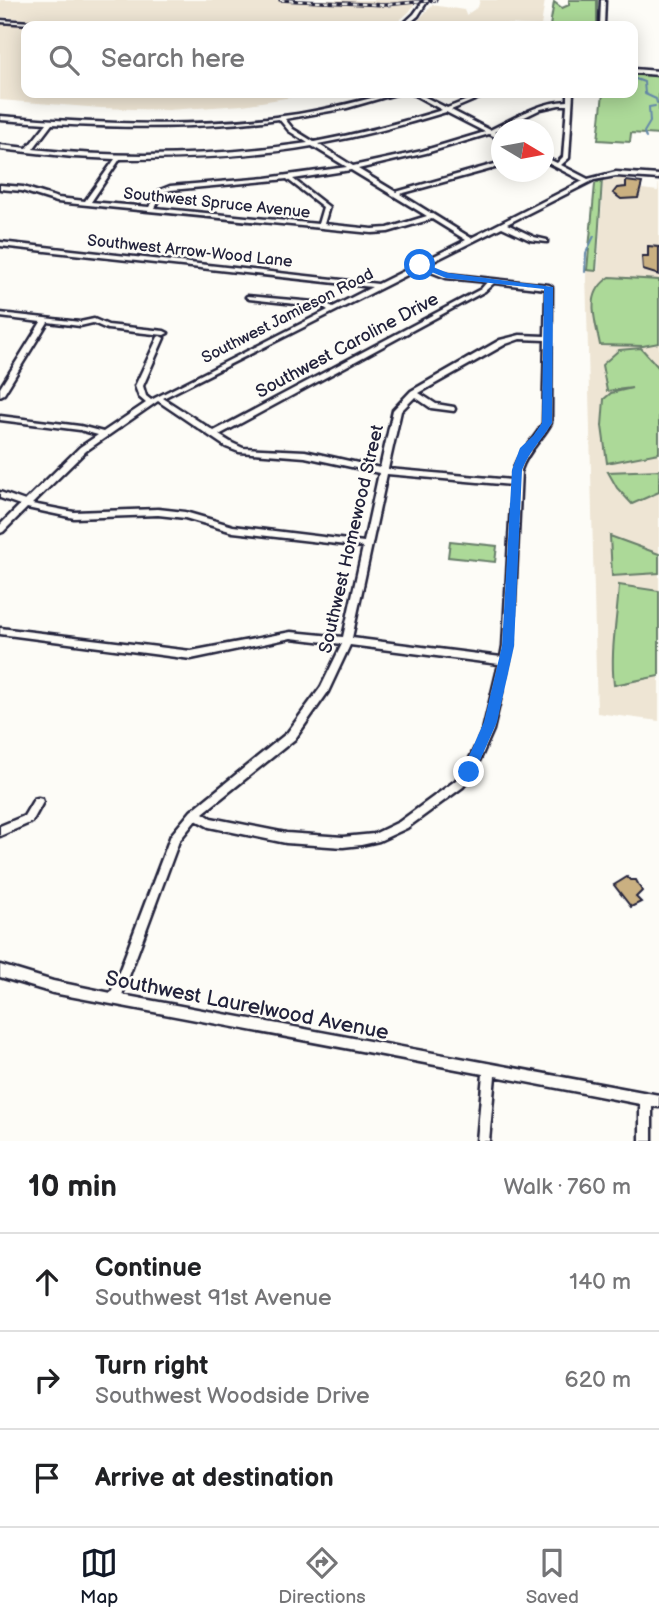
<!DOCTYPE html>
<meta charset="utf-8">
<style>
:root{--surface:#fff;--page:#f2f2f2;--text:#202124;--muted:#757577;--line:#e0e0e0;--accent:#111827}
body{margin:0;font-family:"Balsamiq Sans",sans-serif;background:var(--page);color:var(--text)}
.compass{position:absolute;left:491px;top:119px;width:63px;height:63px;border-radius:50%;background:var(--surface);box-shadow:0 4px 18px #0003;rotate:100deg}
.stop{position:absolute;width:21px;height:21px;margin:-16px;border:5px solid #1a73e8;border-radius:50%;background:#fff}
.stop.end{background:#1a73e8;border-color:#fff;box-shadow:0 2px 7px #0008}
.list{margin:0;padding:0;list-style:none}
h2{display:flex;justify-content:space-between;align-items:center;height:91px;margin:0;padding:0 28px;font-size:30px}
h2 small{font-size:23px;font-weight:400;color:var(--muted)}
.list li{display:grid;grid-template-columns:46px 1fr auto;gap:21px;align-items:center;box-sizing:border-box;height:98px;padding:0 28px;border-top:2px solid var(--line)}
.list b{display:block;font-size:26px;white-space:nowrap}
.list p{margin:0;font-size:23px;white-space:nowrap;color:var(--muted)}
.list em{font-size:23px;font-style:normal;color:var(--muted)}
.icon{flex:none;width:38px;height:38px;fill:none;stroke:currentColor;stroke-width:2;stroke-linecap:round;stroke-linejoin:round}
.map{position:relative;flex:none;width:659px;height:1141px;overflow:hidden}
.search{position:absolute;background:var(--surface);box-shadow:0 4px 18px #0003;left:21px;right:21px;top:21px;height:77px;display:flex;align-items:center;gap:18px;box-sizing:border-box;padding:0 24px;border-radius:14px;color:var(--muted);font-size:26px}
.sheet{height:385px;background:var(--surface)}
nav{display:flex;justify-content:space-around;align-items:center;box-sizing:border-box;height:98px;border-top:2px solid var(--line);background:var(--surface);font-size:19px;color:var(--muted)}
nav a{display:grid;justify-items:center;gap:4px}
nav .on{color:var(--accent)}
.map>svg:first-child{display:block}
</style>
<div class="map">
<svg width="659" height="1141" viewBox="0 0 659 1141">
<rect width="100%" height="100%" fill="#fdfcf7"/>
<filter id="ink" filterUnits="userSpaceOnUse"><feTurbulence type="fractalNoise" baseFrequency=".0143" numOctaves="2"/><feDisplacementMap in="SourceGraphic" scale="14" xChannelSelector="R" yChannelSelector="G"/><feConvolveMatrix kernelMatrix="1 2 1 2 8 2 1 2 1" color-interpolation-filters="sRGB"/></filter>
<g filter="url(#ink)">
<g fill="#eee5d4">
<path d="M0 0H418L409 12 393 26H130L0 17Z"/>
<path d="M480 0H545L541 26 469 22 465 26H413L432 5 464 10 466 15 478 7Z"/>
<path d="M0 24 33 26H26V93H316L243 105 168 110 101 108 0 100Z"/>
<path d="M626 178V187L658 191 659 180V721L597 713 586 270 598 271 603 181Z"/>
</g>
<g fill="#acd998" stroke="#677e6a" stroke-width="2">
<path d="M569 0H597V26H550L554 2 562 8 569 5Z"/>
<path d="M633 73 659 75V135L631 133 630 142 598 140 603 93H633Z"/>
<path d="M602 180 596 271 587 270 595 184Z"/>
<path d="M610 277 659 280V343L643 346 600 345C595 319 584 293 610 277Z"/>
<path d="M641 348 659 368V453L607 463 602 426 604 399 611 393 632 388 607 391 602 365 619 350Z"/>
<path d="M659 470V492L632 504 617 488 608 472Z"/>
<path d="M610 536 659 554V573L612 576Z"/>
<path d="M450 541 497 546 495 562 448 557Z"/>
<path d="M619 585 659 591V676L614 685C610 650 617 621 619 585Z"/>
</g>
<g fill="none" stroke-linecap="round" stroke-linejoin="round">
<g stroke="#6589a9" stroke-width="2">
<path d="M633 78 644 82 645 94 656 99 657 103"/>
<path d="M646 138 644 132 650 122 649 107 655 106"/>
<path d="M585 272 586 253 594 236"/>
</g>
</g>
<g fill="#cab081" stroke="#22223b" stroke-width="2">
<path d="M626 181 642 183 638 198 621 199 613 193 617 188 626 187Z"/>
<path d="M648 246 659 247V275L643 270 642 256H648Z"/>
<path d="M627 877 630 880H636L642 891 636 897 641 902 631 907 614 885Z"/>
</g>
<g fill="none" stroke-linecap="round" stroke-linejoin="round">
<defs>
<g id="minor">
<path d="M424 0H428L418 16 406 26H401L414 14Z"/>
<path d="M601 0H605L604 26H600Z"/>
<path d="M0 20 78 25 80 26H60L0 22Z"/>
<path d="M633 69 659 71V75L633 73Z"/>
<path d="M391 93H399L347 108 285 119 293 129 314 142C358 134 400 123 442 110L411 93H417L447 108 485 93H491L451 110 490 130C515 118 539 102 568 101V93H573L569 158 561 165 588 179 616 172 659 175V179L616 176 594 180 507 224 534 237 547 240V242L530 240 502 227 426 265 447 274 549 285 552 287 551 423C542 440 527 451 521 470L513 646 493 730 473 775 463 787 407 828 379 841 361 845 343 847 286 843 209 827 196 820 179 841 122 995 659 1095V1107L652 1106V1141H640V1104L495 1076 489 1141H477L483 1074 53 993 0 977V965L53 981 111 993 171 835 191 811 287 733 321 687 342 644 291 638 191 659 0 634V628L191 651 291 632 343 637 363 547 233 532 185 518 158 515 74 518 27 508 3 532 0 533V525L20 505 0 498V492L25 501 80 447 98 435 80 430 0 420V416L80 426 103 432 146 403 139 397 135 386 158 337 160 336 164 338 143 386 146 396 151 400 328 310 323 307 249 299 246 297 247 296 325 303 333 307 372 287 0 246V242L378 284 466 240 432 219 388 232 372 233 57 202 22 191 0 189V185L23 187 58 198 85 201 115 159 73 157 0 149V145L27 148 47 123 0 120V116C99 124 199 129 298 114 329 109 360 101 391 93ZM559 105H567L563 157 557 163 544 157V161L583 181 471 238 400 194 502 166V162L396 192 358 169 426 153 489 134 502 140V136L494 132 541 109ZM446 112 485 132 422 151 353 166 318 144C362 136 404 125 446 112ZM279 119 289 131 308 143C217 156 125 159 33 149L52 124C128 128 204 129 279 119ZM312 146 347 167 266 178 170 186 160 190 149 207 91 202 120 159C184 159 249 157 312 146ZM351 170 427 216 388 228 372 229 324 224 329 207 293 179ZM287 179 323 207 318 224 155 208 164 192 171 190ZM421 268 446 278 487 282 481 289 214 431 163 398ZM494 283 546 289 545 336 520 335 500 340 411 391 393 410 380 468 305 451 243 448 232 443 219 435 485 291ZM520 339 545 340 543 423C532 445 514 452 512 480L388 469 401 411 415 397 431 408 454 411 455 409 454 407 436 404 419 393 506 344ZM158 401 226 447 239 452 305 457 379 473 364 542 233 526 185 512 158 509 74 512 32 504 86 451ZM387 474 512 485 503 646 501 657 352 638ZM350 645 499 664 483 730 465 769 455 781 399 822 374 834 343 837 286 833 211 818 203 813 295 739 328 692Z"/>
<path d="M0 313 80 322 94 319 108 325 164 331 168 333 164 335 107 329 93 323 80 326 48 322 4 394 0 396V388L41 322 0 317Z"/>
<path d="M38 798 42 799 43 802 32 822 0 836V826L24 816 34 799Z"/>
</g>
</defs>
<use href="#minor" stroke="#22223b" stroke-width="5"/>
<use href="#minor" fill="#fdfcf7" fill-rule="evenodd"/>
<defs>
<path id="rail" d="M280 0 385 5 436 0"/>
</defs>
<use href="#rail" stroke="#22223b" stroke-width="3.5"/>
<use href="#rail" stroke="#fdfcf7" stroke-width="2" stroke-dasharray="4.5" stroke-linecap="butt"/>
</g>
</g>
<path fill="#1a73e8" d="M420 262 448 273 553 287 552 423C541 441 530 450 522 470L514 646 497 722 473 776 469 778 462 772 484 722 502 646 512 470 520 448 533 436 542 423 544 289 446 278 417 266Z"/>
<g text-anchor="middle" stroke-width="5" stroke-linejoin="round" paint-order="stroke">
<g font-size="16" fill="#22223b" stroke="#fdfcf7">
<text transform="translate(217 202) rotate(6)" y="6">Southwest Spruce Avenue</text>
<text transform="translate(190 250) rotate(6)" y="6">Southwest Arrow-Wood Lane</text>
<text transform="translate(287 315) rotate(-27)" y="6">Southwest Jamieson Road</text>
</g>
<g font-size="18" fill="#22223b" stroke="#fdfcf7">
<text transform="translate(347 345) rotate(-28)" y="6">Southwest Caroline Drive</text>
<text transform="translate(351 539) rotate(-77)" y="6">Southwest Homewood Street</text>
</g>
<g font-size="21" fill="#22223b" stroke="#fdfcf7">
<text transform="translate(247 1005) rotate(11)" y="7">Southwest Laurelwood Avenue</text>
</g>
</g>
</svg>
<svg class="compass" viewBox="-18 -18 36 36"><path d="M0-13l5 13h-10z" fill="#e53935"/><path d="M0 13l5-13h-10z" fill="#757577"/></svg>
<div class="stop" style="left:420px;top:265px"></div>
<div class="stop end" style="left:469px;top:772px"></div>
<div class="search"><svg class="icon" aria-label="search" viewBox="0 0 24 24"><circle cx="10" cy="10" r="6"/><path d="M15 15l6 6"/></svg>Search here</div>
</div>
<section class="sheet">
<h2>10 min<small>Walk · 760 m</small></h2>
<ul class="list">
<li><svg class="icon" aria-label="ahead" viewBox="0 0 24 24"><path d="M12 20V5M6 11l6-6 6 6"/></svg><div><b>Continue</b><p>Southwest 91st Avenue</p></div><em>140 m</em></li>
<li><svg class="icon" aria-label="right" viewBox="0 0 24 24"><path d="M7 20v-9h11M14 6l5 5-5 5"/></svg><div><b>Turn right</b><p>Southwest Woodside Drive</p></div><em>620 m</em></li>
<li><svg class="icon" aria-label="arrive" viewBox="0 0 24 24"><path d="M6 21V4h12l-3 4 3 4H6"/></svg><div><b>Arrive at destination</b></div></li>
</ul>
</section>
<nav>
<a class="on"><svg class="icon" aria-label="map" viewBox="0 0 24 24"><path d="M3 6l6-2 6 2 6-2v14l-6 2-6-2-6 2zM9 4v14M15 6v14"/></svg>Map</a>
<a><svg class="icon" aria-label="directions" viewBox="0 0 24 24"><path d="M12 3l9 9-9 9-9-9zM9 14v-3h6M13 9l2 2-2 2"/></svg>Directions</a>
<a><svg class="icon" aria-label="saved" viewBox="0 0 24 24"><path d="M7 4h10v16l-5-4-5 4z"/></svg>Saved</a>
</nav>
